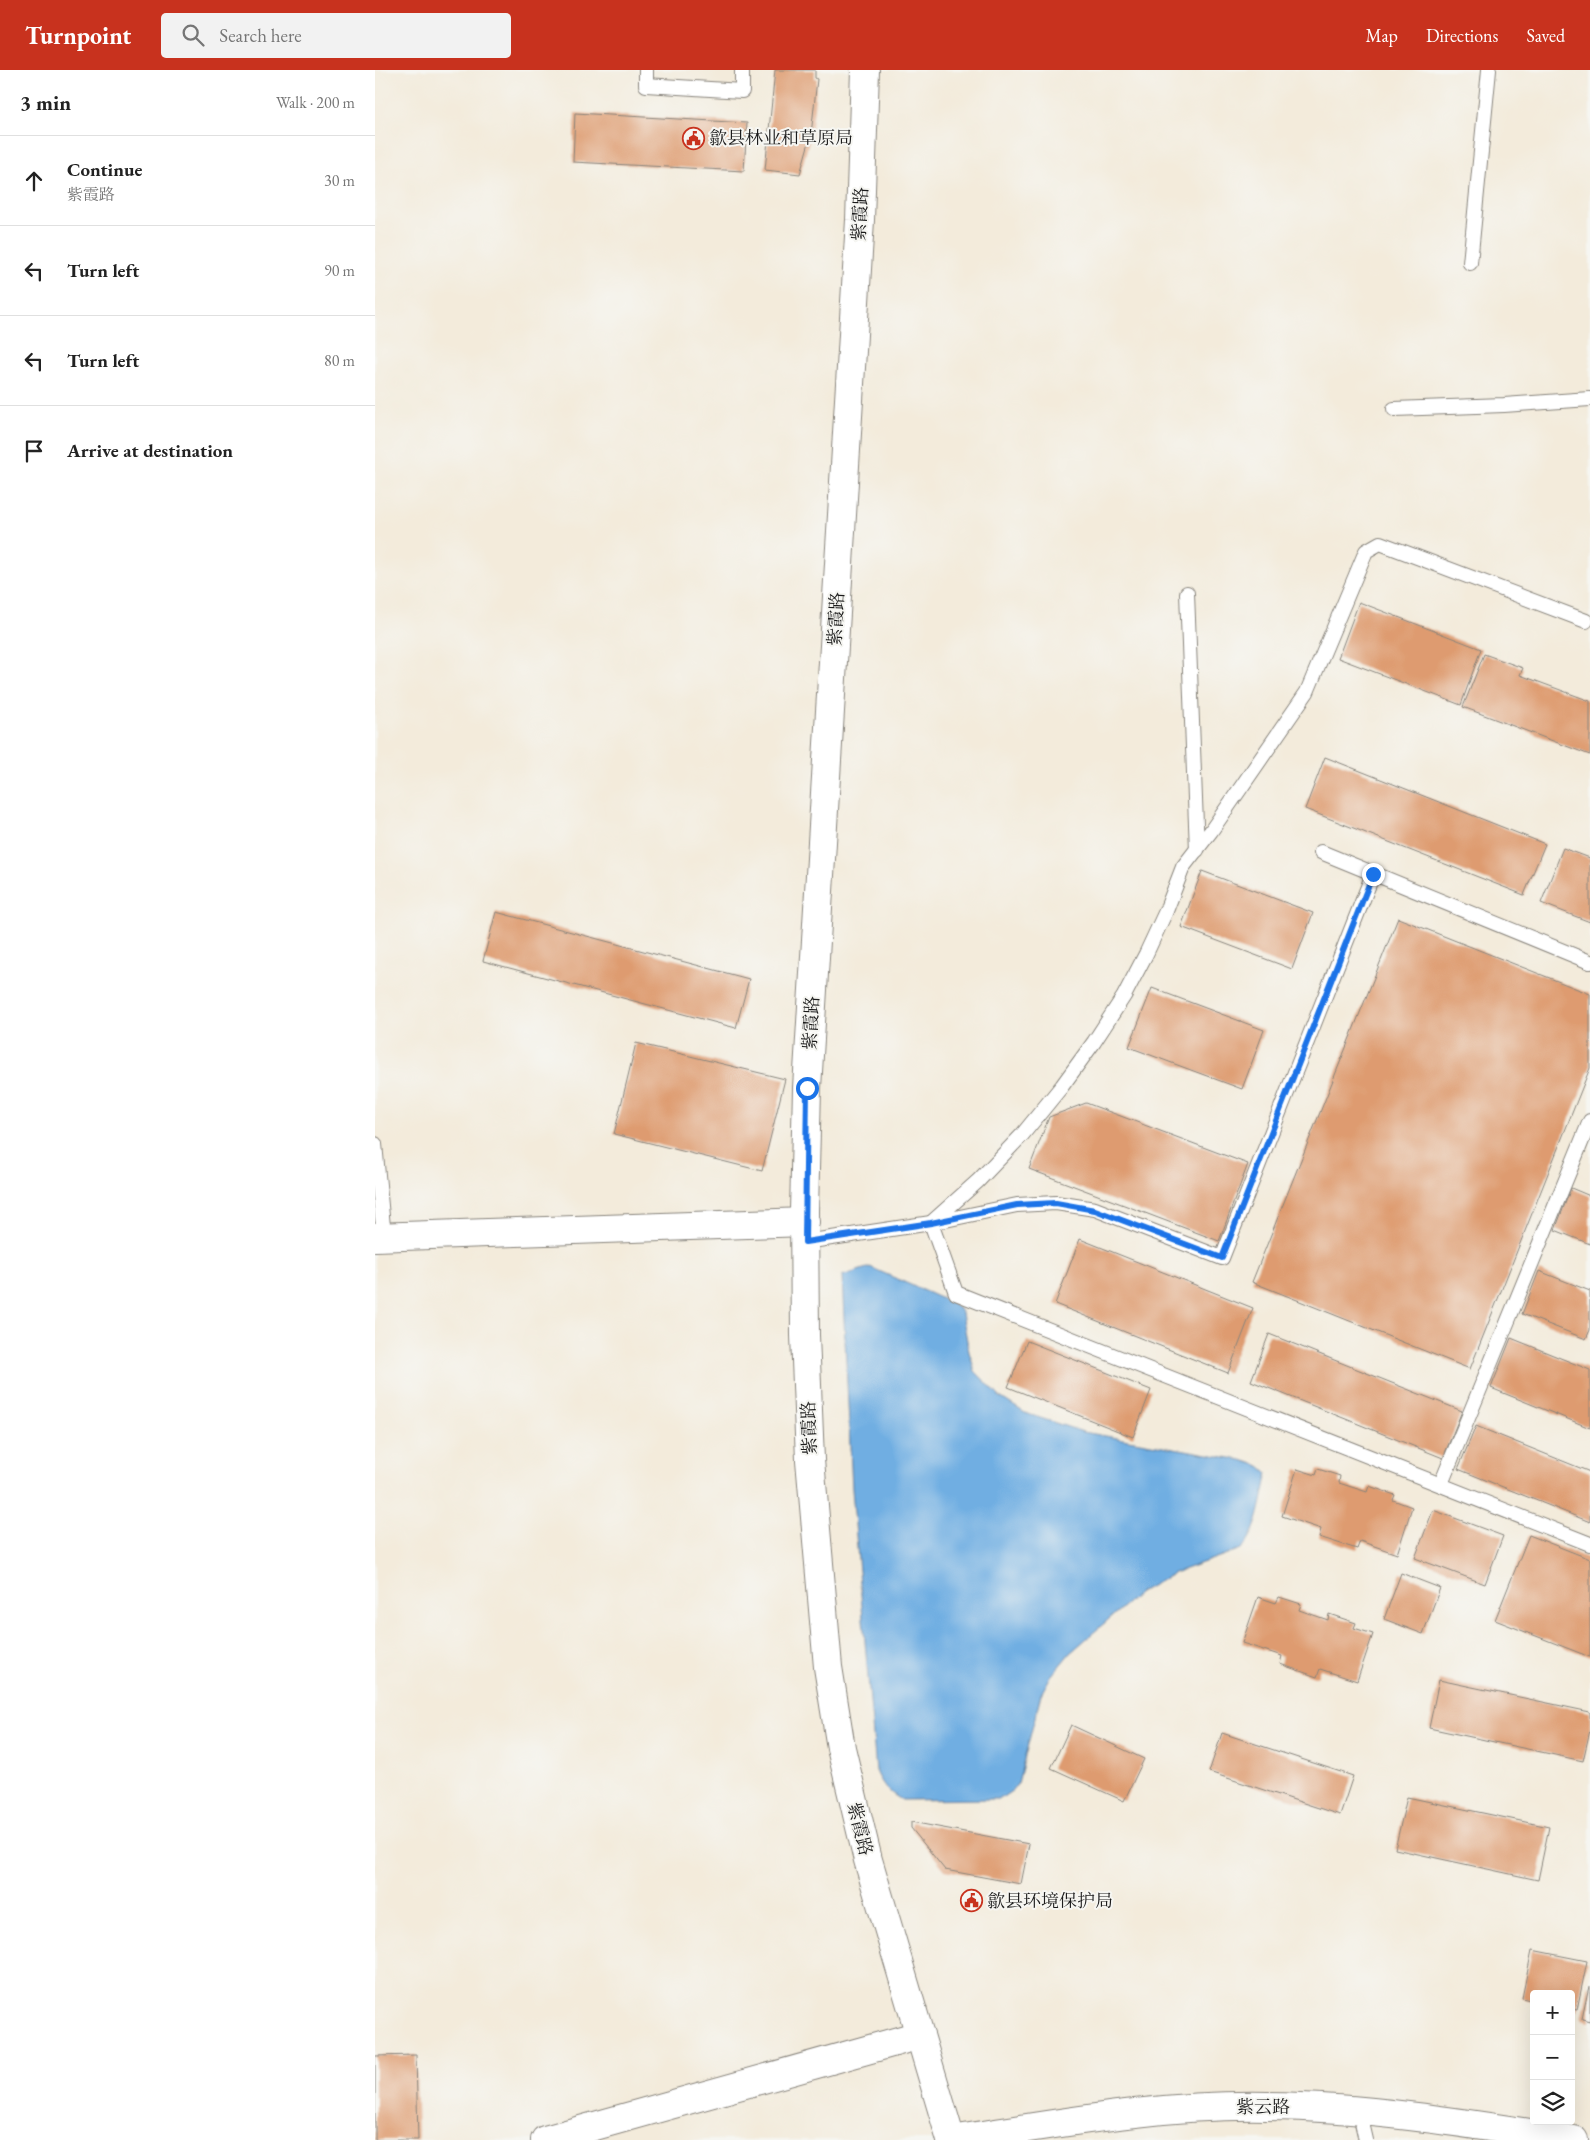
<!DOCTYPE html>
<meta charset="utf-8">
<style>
:root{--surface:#fff;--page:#f2f2f2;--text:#222;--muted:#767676;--line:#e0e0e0;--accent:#c8321e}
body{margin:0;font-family:"EB Garamond","Noto Serif SC",serif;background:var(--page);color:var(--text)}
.controls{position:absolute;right:15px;bottom:15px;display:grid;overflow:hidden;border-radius:5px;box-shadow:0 5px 20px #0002}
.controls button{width:45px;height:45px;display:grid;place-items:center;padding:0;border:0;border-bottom:1px solid var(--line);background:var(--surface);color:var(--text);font:25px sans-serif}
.stop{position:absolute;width:15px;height:15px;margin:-11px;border:4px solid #1a73e8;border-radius:50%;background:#fff}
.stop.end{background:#1a73e8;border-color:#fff;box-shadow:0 1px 5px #0008}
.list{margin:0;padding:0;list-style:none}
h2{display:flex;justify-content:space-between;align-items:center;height:65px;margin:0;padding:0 20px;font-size:21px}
h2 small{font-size:16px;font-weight:400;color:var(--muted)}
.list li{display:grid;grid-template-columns:32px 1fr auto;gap:15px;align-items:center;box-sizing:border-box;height:90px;padding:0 20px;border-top:1px solid var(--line)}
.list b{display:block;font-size:19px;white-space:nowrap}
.list p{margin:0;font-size:16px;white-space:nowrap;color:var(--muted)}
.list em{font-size:16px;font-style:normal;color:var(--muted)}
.icon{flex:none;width:28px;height:28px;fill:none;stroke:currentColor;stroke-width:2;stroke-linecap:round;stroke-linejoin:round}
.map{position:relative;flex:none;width:1215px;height:2070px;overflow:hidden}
header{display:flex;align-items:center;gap:30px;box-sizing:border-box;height:70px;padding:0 25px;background:var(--accent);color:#fff}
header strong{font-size:24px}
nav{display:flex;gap:28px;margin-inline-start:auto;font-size:18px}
.search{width:350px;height:45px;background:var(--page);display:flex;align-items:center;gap:12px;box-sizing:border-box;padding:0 18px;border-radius:5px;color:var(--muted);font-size:19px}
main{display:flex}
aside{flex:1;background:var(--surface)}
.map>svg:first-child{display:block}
</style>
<header>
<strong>Turnpoint</strong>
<div class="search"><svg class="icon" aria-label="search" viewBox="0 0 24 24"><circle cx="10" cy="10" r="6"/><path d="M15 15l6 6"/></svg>Search here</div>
<nav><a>Map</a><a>Directions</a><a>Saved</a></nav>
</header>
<main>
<aside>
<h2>3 min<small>Walk · 200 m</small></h2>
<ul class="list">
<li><svg class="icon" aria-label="ahead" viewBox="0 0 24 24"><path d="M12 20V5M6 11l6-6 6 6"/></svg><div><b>Continue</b><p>紫霞路</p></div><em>30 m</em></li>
<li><svg class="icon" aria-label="left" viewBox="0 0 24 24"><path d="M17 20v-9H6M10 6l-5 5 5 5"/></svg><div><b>Turn left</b></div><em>90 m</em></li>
<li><svg class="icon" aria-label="left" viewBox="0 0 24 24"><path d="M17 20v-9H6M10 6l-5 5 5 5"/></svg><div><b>Turn left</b></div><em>80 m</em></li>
<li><svg class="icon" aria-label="arrive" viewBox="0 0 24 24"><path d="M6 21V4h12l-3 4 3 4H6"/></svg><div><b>Arrive at destination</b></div></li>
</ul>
</aside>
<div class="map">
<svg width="1215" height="2070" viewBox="0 0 1215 2070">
<rect width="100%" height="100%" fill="#f6f6f2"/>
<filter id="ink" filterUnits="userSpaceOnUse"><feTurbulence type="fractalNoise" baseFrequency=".02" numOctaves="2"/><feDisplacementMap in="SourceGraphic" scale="10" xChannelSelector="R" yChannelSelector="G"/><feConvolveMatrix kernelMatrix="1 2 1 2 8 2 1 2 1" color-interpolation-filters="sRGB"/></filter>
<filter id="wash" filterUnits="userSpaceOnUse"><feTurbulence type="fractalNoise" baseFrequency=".0096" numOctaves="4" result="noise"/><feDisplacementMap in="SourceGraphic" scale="20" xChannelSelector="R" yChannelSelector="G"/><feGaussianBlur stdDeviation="1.12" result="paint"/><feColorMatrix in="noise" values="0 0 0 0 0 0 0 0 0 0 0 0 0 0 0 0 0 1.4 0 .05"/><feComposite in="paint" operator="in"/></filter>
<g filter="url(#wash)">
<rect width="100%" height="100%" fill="#f3ebdb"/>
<path fill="#6faee2" stroke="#46657f" d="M495 1197 581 1235 587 1243 594 1282 600 1301 625 1327 650 1343 708 1362 867 1390 885 1396 893 1403C887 1427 884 1462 866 1479L799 1503 764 1523 695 1583 676 1606 666 1624 643 1713 638 1720 625 1729 527 1730C514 1723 507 1715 501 1701L477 1419 467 1206Z"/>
<g id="blocks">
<g fill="#de9b70">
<path d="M400 0H440V8L442 9 436 65 425 104 390 100Z"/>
<path d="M200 43 372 53 369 101 198 92Z"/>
<path d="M984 532 1106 579 1086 635 963 588Z"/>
<path d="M1109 584 1148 598 1145 605 1215 631V685L1088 637Z"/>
<path d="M950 687 1170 774 1149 825 930 739Z"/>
<path d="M1188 778 1215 788V852L1166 833Z"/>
<path d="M827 801 938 843 917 899 806 857Z"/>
<path d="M121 842 374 909 361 958 108 891Z"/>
<path d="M1023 848 1215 924V998L1095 1299 877 1212Z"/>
<path d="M777 918 889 960 867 1019 754 977Z"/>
<path d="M261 973 410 1009 387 1101 239 1064Z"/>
<path d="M711 1033 873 1094 844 1171 654 1099 674 1047Z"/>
<path d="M1196 1118 1215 1126V1174L1180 1160Z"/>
<path d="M705 1169 878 1238 853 1303 680 1234Z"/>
<path d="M1164 1201 1215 1221V1260L1211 1269 1147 1244Z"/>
<path d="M894 1264 1087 1341 1068 1388 876 1311Z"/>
<path d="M1136 1268 1215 1300V1358L1116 1318Z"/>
<path d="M652 1271 776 1320 758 1367 633 1317Z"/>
<path d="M1101 1356 1215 1402V1452L1083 1399Z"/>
<path d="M922 1399 941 1405 943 1399 965 1406 964 1413 992 1422 994 1416 1020 1425 1018 1430 1037 1437 1022 1484 985 1471 982 1479 944 1467 946 1459 907 1446Z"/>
<path d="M1058 1440 1128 1466 1110 1514 1040 1488Z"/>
<path d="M1154 1465 1215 1489V1587L1120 1550Z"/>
<path d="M1026 1503 1065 1518 1048 1564 1009 1549Z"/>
<path d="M883 1527 901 1533 904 1527 926 1534 924 1540 953 1550 954 1544 981 1553 979 1558 998 1564 982 1611 945 1599 942 1607 905 1594 907 1586 867 1573Z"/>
<path d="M1064 1610 1215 1642V1660L1208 1691 1054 1658Z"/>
<path d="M696 1655 769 1689 749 1731 676 1698Z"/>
<path d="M847 1663 978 1706 965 1745 834 1702Z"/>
<path d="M1032 1727 1174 1757 1163 1810 1020 1779Z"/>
<path d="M536 1752 654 1774 646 1814 570 1800 536 1758Z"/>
<path d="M1157 1880 1212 1891 1202 1940 1196 1939V1924H1159V1931L1147 1928Z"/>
<path d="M1214 1916H1215V1951L1207 1949Z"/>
<path d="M41 1985 43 2070H0V1986Z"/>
</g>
</g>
</g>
<g filter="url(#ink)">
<use href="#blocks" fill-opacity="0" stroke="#88847c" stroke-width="1"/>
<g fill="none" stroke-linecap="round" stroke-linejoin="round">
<defs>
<g id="service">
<path d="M271 0V15L367 21V0"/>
<path d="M1095 193 1114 0"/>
<path d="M1019 339 1129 335 1215 329"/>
<path d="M812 523 822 780"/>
<path d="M946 782 1215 892"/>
<path d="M0 1074 9 1167"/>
<path d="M556 1153 603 1111 647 1065 687 1016 719 972 749 926 771 884 791 841 808 797 836 761 932 622 991 481 1005 473 1211 551"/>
<path d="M556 1153 581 1223 1215 1474"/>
<path d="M430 1172 556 1153 642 1135 681 1133 720 1139 847 1188 998 804"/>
<path d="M1066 1414 1215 1051"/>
<path d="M984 2040 991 2070"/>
</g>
<g id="minor">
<path d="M0 1167 430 1152"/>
<path d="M170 2070 545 1965"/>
</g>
<g id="tertiary">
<path d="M490 0 485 150 432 1018 429 1141 430 1265 435 1390 453 1597 466 1678 493 1790 576 2070"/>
<path d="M576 2070C681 2054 785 2034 892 2036 995 2037 1097 2054 1199 2070"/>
</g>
</defs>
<use href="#service" stroke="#88847c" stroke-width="16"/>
<use href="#minor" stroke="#88847c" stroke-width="30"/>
<use href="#tertiary" stroke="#88847c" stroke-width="30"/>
<use href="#service" stroke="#fff" stroke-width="14"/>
<use href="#minor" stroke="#fff" stroke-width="28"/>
<use href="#tertiary" stroke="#fff" stroke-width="28"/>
</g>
</g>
<g fill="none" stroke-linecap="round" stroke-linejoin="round" filter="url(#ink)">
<path stroke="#1a73e8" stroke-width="6" d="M432 1018 430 1172 556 1153 642 1135 681 1133 720 1140 847 1188 998 804"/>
</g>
<defs>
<symbol id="civic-ring" viewBox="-11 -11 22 22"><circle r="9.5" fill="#f6f6f2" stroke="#c8321e" stroke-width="1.5"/><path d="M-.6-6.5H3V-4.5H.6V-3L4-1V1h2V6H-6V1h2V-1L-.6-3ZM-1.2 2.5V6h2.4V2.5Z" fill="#c8321e"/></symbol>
</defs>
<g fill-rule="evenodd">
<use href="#civic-ring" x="306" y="56" width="25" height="25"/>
<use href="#civic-ring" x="584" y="1818" width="25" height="25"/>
</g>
<g text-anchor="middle" stroke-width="4" stroke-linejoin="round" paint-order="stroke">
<g font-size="18" fill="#1c1c1c" stroke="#f6f6f2" text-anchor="start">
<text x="334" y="74">歙县林业和草原局</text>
<text x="612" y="1837">歙县环境保护局</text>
</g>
<g font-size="18" fill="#1c1c1c" stroke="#f6f6f2">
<text transform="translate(485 144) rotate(-87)" y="6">紫霞路</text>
<text transform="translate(461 549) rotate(-87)" y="6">紫霞路</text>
<text transform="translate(436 953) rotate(-87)" y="6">紫霞路</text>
<text transform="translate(434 1358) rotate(-92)" y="6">紫霞路</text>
<text transform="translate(485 1759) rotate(76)" y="6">紫霞路</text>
<text x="888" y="2043">紫云路</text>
</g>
</g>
</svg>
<div class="controls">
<button>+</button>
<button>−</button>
<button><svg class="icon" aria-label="layers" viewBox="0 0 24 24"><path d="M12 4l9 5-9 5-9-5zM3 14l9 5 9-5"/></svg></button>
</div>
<div class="stop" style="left:432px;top:1018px"></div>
<div class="stop end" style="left:998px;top:804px"></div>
</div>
</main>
